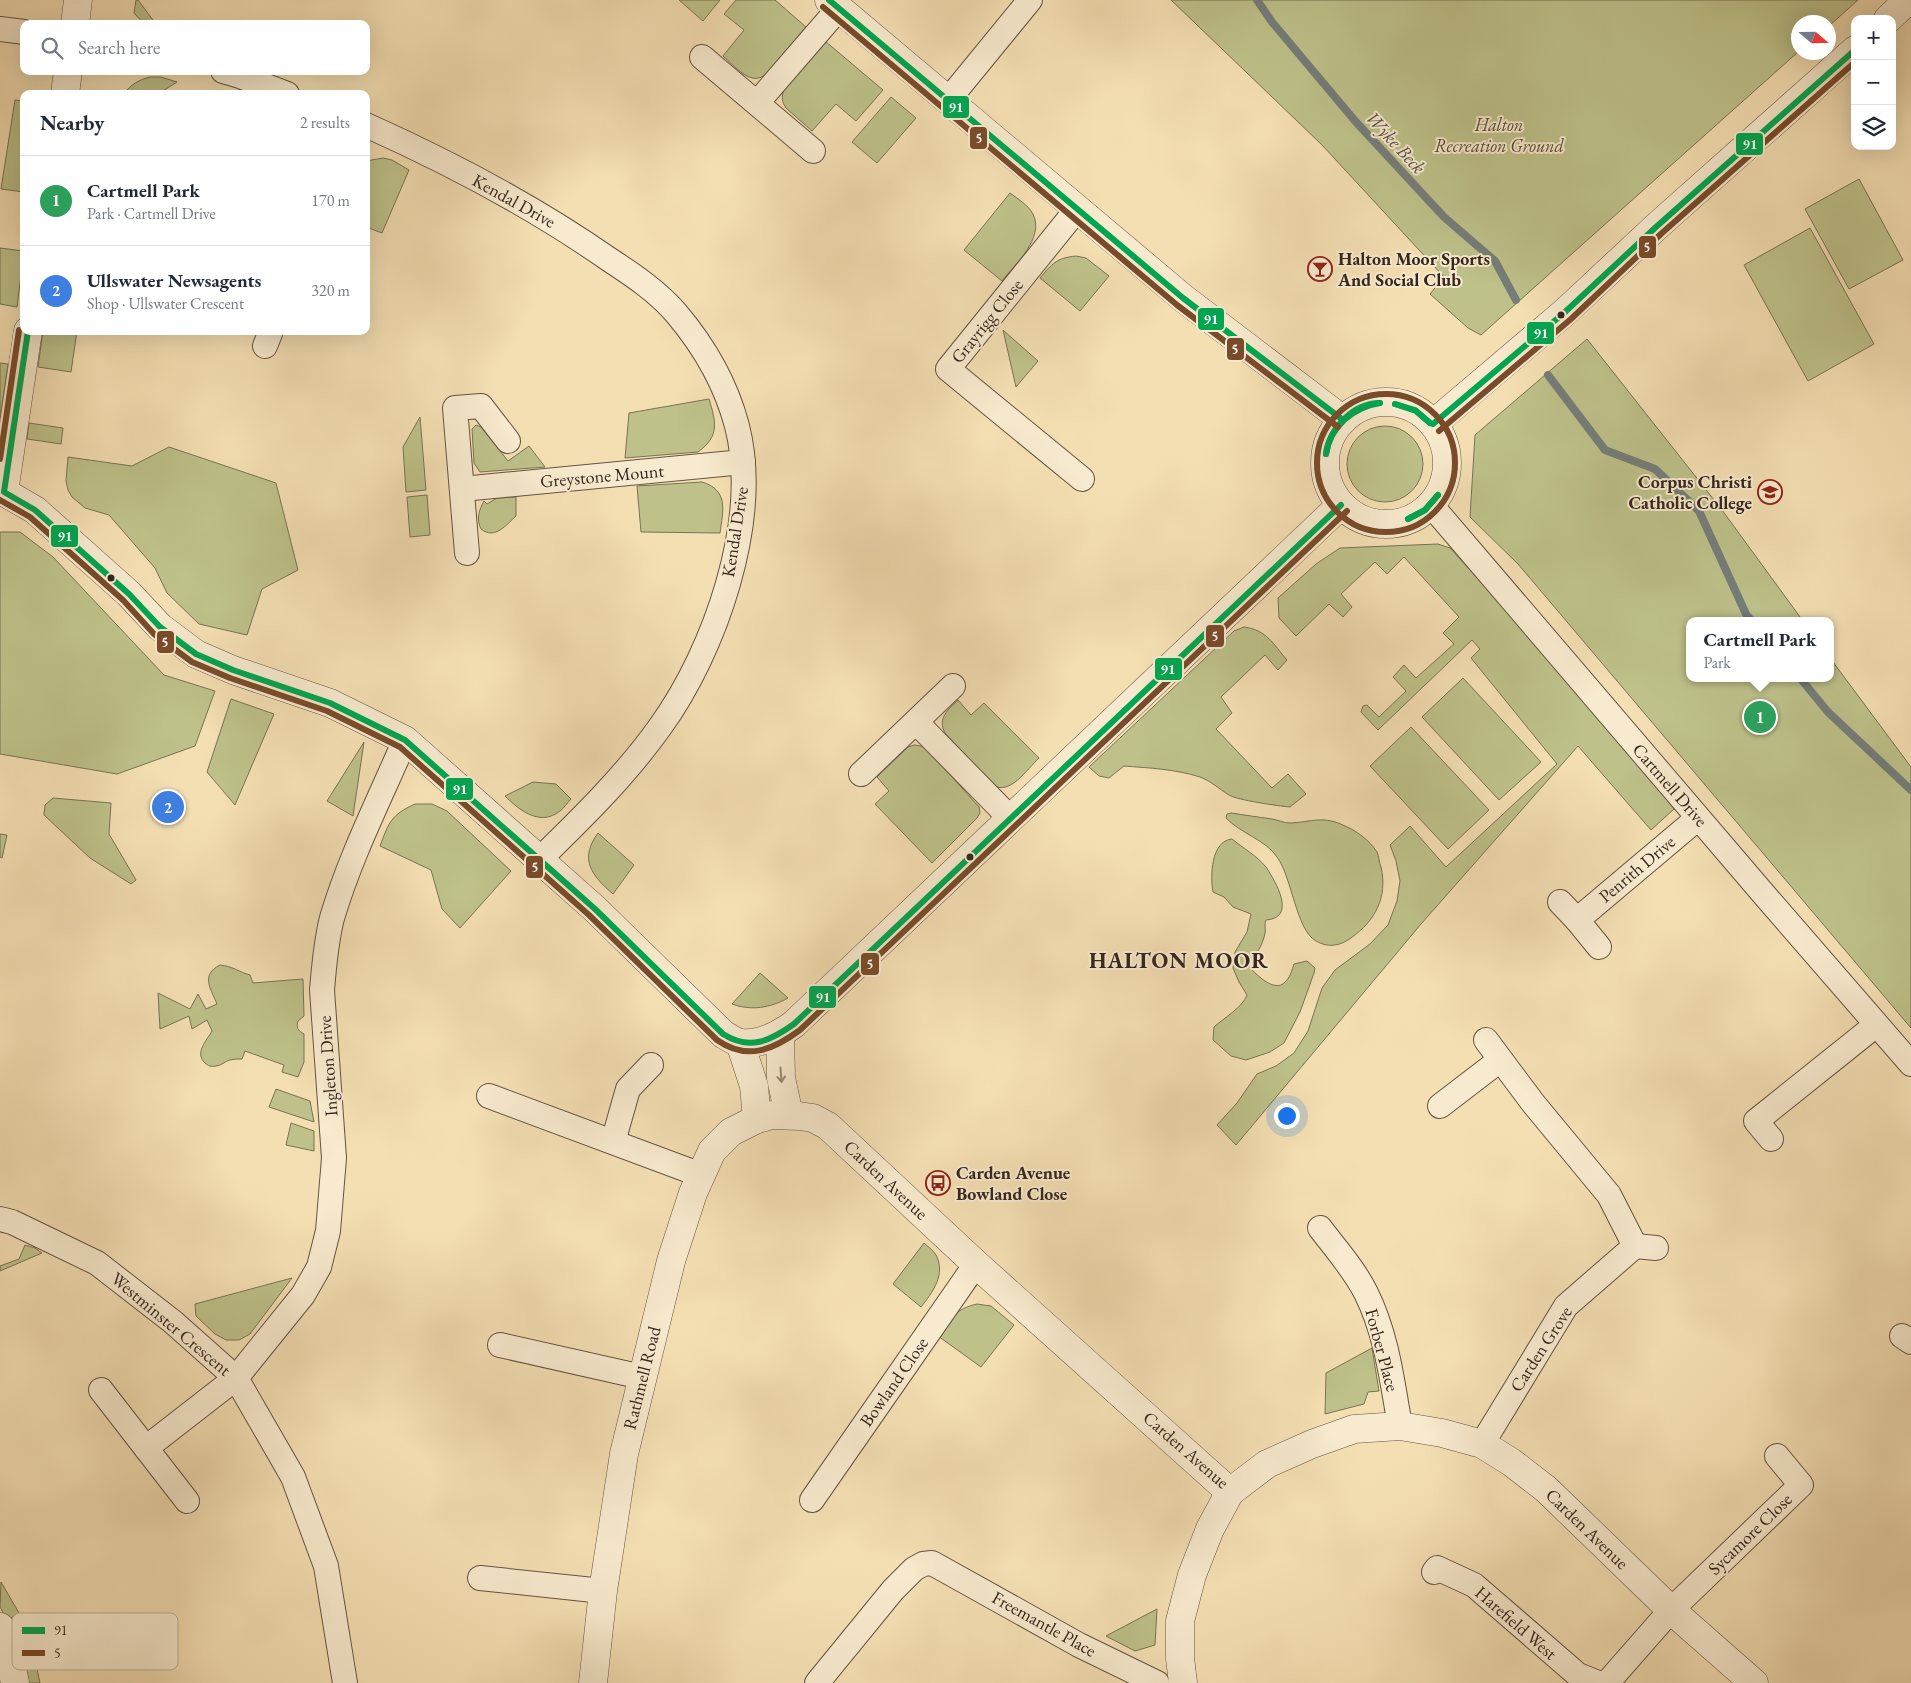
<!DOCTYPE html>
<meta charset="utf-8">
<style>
:root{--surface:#fff;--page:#f2f2f3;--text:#1f2937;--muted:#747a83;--line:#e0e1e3;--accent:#0f766e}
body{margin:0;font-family:"EB Garamond",serif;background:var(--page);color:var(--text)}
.controls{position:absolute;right:15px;top:15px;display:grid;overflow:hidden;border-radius:10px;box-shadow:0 5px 20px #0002}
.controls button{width:45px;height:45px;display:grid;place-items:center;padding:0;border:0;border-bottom:1px solid var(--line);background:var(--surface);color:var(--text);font:25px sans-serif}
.compass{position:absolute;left:1791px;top:15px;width:45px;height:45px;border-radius:50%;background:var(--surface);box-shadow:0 5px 20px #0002;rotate:110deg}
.you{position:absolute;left:1286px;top:1115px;width:18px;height:18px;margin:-12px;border:4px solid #fff;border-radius:50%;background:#1a73e8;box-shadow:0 0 0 8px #1a73e833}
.badge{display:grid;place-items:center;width:32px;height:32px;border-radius:50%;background:var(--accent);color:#fff;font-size:16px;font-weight:700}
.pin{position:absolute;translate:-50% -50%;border:2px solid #fff;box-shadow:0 1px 5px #0006}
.popup{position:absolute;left:1686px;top:617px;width:148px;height:65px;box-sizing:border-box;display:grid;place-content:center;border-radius:10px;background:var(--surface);filter:drop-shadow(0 1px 4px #0005);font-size:16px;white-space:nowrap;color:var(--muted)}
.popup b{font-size:19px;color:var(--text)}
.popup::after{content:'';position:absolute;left:50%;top:100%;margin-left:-10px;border:10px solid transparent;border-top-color:var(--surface)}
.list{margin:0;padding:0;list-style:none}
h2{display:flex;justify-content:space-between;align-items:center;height:65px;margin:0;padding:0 20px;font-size:21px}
h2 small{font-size:16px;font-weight:400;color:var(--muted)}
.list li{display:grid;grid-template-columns:32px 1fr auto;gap:15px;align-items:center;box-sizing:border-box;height:90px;padding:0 20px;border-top:1px solid var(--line)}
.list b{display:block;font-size:19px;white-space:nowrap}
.list p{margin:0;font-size:16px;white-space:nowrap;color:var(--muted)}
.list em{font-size:16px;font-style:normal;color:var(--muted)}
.icon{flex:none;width:28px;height:28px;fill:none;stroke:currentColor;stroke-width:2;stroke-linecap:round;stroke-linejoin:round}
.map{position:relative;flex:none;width:1911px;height:1683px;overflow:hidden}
.search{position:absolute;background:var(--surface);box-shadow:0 5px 20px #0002;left:20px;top:20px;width:350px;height:55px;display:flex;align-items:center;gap:12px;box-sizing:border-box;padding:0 18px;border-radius:10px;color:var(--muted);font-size:19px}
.panel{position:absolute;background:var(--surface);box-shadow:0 5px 20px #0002;left:20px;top:90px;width:350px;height:245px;border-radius:10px}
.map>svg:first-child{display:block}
</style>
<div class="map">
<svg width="1911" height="1683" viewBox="0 0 1911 1683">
<rect width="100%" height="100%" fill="#f4dfb3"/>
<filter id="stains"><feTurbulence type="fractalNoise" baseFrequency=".004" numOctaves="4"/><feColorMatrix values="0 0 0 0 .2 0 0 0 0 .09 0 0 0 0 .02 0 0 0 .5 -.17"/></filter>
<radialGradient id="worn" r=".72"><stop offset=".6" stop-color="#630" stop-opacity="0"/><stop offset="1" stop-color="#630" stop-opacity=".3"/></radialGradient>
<g fill="#bec18a" stroke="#797354">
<path d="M136 0H138L156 24H144L134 13Z"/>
<path d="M679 0H720L703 21Z"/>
<path d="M736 0H775L806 27 766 74C751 88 734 65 723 56L744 30 724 14Z"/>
<path d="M1171 0H1858L1829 26 1828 22H1798V52L1481 335 1468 328 1430 294 1444 277 1322 145Z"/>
<path d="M825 41 883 90 856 121 836 104 812 131 786 108C782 102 781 97 784 90Z"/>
<path d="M150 77H161L177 82 158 94H124C131 84 139 80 150 77Z"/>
<path d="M891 97 916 118 877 163 852 142Z"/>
<path d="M15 100 24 101V192L1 189Z"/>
<path d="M383 158 392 160 409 170 382 233 366 227V161Z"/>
<path d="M1859 179 1903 260 1849 289 1805 209Z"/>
<path d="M1010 193C1018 199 1028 205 1033 214 1045 238 1015 264 1002 281L964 250Z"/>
<path d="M1810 228 1874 344 1808 381 1744 265Z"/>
<path d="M0 248 24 251 17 307 0 304Z"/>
<path d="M1076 256 1086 258 1109 276 1080 311 1040 278C1052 264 1056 258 1076 256Z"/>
<path d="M1003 330 1038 361 1016 387Z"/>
<path d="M43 331H77L71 372 38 367Z"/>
<path d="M1587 339 1722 510 1803 621H1690V678H1830V658L1911 767V1028L1518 564 1470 517 1475 435Z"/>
<path d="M0 363 8 364 0 418Z"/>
<path d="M709 399C716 422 720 436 698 452L625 458 629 413Z"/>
<path d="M420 417 426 490 406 492 403 447Z"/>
<path d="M29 423 63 428 61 444 27 439Z"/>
<path d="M476 425 481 427 508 461 529 446 545 467 480 472 474 463 472 429Z"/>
<circle cx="1385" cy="464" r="38"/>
<path d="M169 447 276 483 298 570 262 589 247 635 199 624 167 593 155 568 109 515 85 508 72 497 68 490 66 481 68 457 132 466Z"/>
<path d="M702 482C729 490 723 511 720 533L641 532 637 486Z"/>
<path d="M427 495 430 535 410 537 407 497Z"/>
<path d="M516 497V516C506 525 495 540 481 529 476 519 479 510 484 501L487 504 497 498Z"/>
<path d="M0 532H20L53 557 164 675 215 691 195 746 117 774 0 754Z"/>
<path d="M1438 544 1450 548 1604 717 1674 809 1651 830 1578 746 1421 924 1236 1145 1217 1125 1237 1103 1257 1074 1276 1066 1294 1053 1308 1031 1322 988 1335 970 1370 944 1388 925 1397 901 1400 881 1396 861 1390 845 1410 826 1446 867 1557 764 1471 658 1480 649 1472 640 1378 730 1361 712 1363 706 1367 705 1379 717 1406 691 1393 677 1404 665 1416 678 1454 644 1443 633 1459 617 1404 557 1387 574 1375 562 1341 594 1352 607 1343 617 1329 604 1296 636 1279 618 1278 598 1316 564 1340 548Z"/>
<path d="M1244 627C1267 630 1273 644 1287 660L1278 670 1265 655 1221 697 1232 713 1216 729 1272 788 1288 774 1306 794 1290 807C1278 806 1237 800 1229 795 1219 789 1211 781 1200 777 1175 769 1149 768 1124 766L1109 778 1099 776 1089 767 1234 631Z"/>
<path d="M1463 678 1541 762 1499 800 1422 717Z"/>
<path d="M231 699 274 714 235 805 207 772Z"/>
<path d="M958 700 971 715 984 703 1039 758C1027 769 1010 796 993 785L945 733C937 718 948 710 958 700Z"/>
<path d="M1411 727 1489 810 1448 849 1370 766Z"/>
<path d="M364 742 353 816 327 801Z"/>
<path d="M914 745 921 746 927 749 979 807 980 813 977 818 932 863 875 804 889 791 877 777 908 747Z"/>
<path d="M533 782 556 784 571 799C567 803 564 808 560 811 540 827 519 810 505 796Z"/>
<path d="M53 798 111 803 109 834 136 880 131 884 90 858 44 815 45 805Z"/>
<path d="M415 804H432L447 811 511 871 460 928 442 909 431 870 380 846C389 822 391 815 415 804Z"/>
<path d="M1231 813C1244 815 1258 817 1272 819 1278 820 1284 823 1290 823 1312 822 1323 815 1345 826 1357 831 1370 841 1377 852 1379 856 1379 863 1381 867 1388 897 1375 921 1351 938 1340 946 1328 948 1316 941 1296 930 1292 877 1277 857 1266 840 1240 833 1226 818L1227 814Z"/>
<path d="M598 833 634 865 613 894C591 875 579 859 598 833Z"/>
<path d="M0 834 7 835 2 858 0 857Z"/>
<path d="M1232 839C1243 848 1257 856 1266 867 1276 882 1297 918 1266 920 1264 925 1266 928 1265 933 1263 944 1257 955 1248 962V965C1254 973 1275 994 1285 982 1290 978 1292 970 1294 964L1307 961 1315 968 1314 973 1300 1012 1284 1043 1270 1052 1246 1060 1231 1056 1213 1040 1214 1027C1225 1017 1242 1008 1247 995L1239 982 1233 968 1235 952 1247 932 1251 914 1233 907 1224 897 1213 892C1210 876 1211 841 1232 839Z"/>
<path d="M220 965C232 966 239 972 250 975L253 983 303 979 304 1016 298 1021C296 1027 298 1031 304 1034V1062L298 1077 282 1072 284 1065 245 1051 242 1059C238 1059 234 1059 230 1060 225 1061 221 1066 216 1066 211 1067 208 1066 205 1063 194 1053 207 1040 212 1031L207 1020 192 1029 189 1016 160 1029 158 993 190 1009 198 994 206 1009 217 1004C211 989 200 975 220 965Z"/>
<path d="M760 973 788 998C770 1008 751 1011 732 1004Z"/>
<path d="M276 1089 310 1101 314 1122 269 1107Z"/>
<path d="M291 1123 314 1131V1151L286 1145Z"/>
<path d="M924 1243C927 1246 933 1250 936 1255 946 1274 933 1292 921 1307L893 1284Z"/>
<path d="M25 1245 35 1248 42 1253 0 1271V1266L19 1259Z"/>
<path d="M292 1278 250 1334 239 1340H226L215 1334 196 1316 195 1304Z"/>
<path d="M977 1304 991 1306 1014 1325 981 1367 938 1336C951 1319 955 1309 977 1304Z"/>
<path d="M1372 1348 1379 1391 1368 1392 1364 1404 1325 1414 1326 1373Z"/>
<path d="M1 1582 19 1613 7 1620 0 1607Z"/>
<path d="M1157 1609 1155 1645 1135 1651 1106 1636Z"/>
<path d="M31 1640 40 1683H25L16 1643Z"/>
</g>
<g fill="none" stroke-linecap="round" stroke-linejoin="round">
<g stroke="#747e7a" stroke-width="8">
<path d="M1257 0 1272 22 1356 122 1444 217 1495 261 1516 300"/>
<path d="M1548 375 1605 450 1655 469 1699 511 1746 614 1752 621"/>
<path d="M1800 678 1828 712 1911 790"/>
</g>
<defs>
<g id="minor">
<path d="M0 29 24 32"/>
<path d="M702 57 813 151"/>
<path d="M223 71 240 76 287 94"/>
<path d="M949 99 1030 0"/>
<path d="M757 103 839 8"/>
<path d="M366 125C451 163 534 207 610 260 633 275 658 292 676 313 704 346 726 384 737 426 761 520 715 651 660 727 625 776 582 818 539 860"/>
<path d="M1078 208 948 369 1082 479"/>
<path d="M265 346 271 331"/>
<path d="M462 489 743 462"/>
<path d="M1431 505 1767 898 1911 1064"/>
<path d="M467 553 455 408 481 406 508 441"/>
<path d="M916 722 1011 819"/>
<path d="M861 774 953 686"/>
<path d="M1560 902 1577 920"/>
<path d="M1599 947 1577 920 1698 818"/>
<path d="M489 1096 701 1175"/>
<path d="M1440 1106 1500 1060"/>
<path d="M1771 1139 1756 1121 1876 1025"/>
<path d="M613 1142 628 1089 651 1065"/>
<path d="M0 1219 12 1222 97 1263 173 1322 236 1378 293 1477 326 1566 345 1683"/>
<path d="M1320 1228C1336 1249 1354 1269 1366 1293 1387 1335 1392 1381 1400 1426"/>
<path d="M1635 1246 1656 1248"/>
<path d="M1902 1336 1911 1342"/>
<path d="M500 1345 642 1377"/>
<path d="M101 1390 187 1501"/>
<path d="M1482 1444 1566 1306 1635 1246 1609 1195 1533 1103 1486 1040"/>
<path d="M146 1448 236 1378 303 1295 319 1267 328 1231 334 1158 322 990C324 966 326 941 332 918 350 857 380 798 405 740"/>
<path d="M812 1500 976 1264"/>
<path d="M1434 1572 1437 1568 1474 1585 1578 1675 1598 1683"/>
<path d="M480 1578 603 1591"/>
<path d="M817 1683 893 1590 914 1569 923 1564 932 1563 1079 1645 1157 1683"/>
<path d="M1607 1683 1671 1610 1801 1485 1777 1456"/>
</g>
<g id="tertiary">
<path d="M829 0 1183 298 1343 420"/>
<path d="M1888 19 1908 0"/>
<path d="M75 24 78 0"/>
<path d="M65 94 68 71"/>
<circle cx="1386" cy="463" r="61"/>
<path d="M1433 424 1565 312 1656 227 1855 50"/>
<path d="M0 492H4L35 510 129 594 160 627 196 654 233 670 330 703 405 740 595 909 723 1034C728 1037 735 1042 741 1043 761 1045 779 1035 794 1024L1341 505"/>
<path d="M4 492 28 331"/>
<path d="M780 1034 781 1078 789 1115"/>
<path d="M740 1043 754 1086 757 1119"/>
<path d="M0 1627 5 1635 15 1683"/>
<path d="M593 1683 603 1591 624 1454 671 1261 693 1193 712 1151 731 1132 757 1119 772 1115 799 1116 813 1118 828 1126 976 1264 1230 1492 1267 1464 1312 1444 1354 1429 1400 1426 1442 1433 1482 1444 1511 1462 1546 1489 1671 1610 1754 1683"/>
<path d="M1183 1683 1180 1658V1621L1192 1575 1210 1529 1230 1492"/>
</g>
</defs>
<use href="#minor" stroke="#645443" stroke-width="26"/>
<use href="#tertiary" stroke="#645443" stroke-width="29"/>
<use href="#minor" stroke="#f8eace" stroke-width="24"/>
<use href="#tertiary" stroke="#f8eace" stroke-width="28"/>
<defs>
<g id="bus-1">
<path d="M829 0 1183 298 1343 420"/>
<path d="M28 331 4 492 35 510 129 594 160 627 196 654 233 670 330 703 405 740 595 909 723 1034C750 1051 770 1041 794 1024L1341 505"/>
<path d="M1395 404 1415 410 1430 423"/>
<path d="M1395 404 1416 411 1430 423"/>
<path d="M1433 424 1565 312 1656 227 1855 50"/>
<path d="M1326 454C1329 429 1353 403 1380 403"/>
<path d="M1326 454C1330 427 1353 407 1380 403"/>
<path d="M1408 519 1425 510 1438 495"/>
<path d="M1408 519 1425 510 1438 495"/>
</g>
<g id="bus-2">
<path d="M823 7 1177 305 1338 427"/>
<circle cx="1386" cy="463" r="69"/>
<path d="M1439 431 1571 319 1662 233 1855 62"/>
<path d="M0 459 19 330"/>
<path d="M0 500 30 517 123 600 154 634 192 662 230 678 327 711 400 747 589 915 717 1040C747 1061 773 1050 800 1030L1347 511"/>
</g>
</defs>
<use href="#bus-1" stroke="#f8eace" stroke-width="10"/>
<use href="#bus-2" stroke="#f8eace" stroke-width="10"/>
<use href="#bus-1" stroke="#00a651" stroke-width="6"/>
<use href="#bus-2" stroke="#7a4b2a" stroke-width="6"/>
</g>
<defs><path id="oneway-shaft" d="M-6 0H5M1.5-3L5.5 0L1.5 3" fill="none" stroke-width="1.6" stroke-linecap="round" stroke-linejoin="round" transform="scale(1.25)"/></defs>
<use stroke="#968876" href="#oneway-shaft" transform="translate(781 1075) rotate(86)"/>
<defs>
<symbol id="bar-ring" viewBox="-11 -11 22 22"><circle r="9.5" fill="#f8eace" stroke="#8f2418" stroke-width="1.5"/><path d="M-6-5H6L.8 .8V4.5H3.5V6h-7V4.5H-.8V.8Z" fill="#8f2418"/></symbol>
<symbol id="school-ring" viewBox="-11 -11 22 22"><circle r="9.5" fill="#f8eace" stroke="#8f2418" stroke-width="1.5"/><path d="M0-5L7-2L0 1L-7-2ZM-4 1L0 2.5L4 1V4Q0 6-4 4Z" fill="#8f2418"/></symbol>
<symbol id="bus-ring" viewBox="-11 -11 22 22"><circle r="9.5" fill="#f8eace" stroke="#8f2418" stroke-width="1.5"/><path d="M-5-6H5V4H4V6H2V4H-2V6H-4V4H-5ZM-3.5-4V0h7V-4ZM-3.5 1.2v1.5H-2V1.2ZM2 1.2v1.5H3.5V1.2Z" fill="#8f2418"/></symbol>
</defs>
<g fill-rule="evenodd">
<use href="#bar-ring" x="1306" y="255" width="28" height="28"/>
<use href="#school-ring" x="1756" y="478" width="28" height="28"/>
<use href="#bus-ring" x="924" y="1169" width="28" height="28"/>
</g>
<g fill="#34251e" stroke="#f8eace" stroke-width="2">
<circle cx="1561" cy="315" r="4.5"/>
<circle cx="111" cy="578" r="4.5"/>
<circle cx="970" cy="857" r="4.5"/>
</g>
<g text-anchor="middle" stroke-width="4" stroke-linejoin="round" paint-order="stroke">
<g font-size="18" font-style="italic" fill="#564c39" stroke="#f8eace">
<text x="1499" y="131">Halton<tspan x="1499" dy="21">Recreation Ground</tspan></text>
</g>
<g font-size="18" fill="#34251e" stroke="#f8eace">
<text transform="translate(514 201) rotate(29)" y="6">Kendal Drive</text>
<text transform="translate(987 321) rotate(-51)" y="6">Grayrigg Close</text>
<text transform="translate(602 476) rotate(-5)" y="6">Greystone Mount</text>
<text transform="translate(735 532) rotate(-81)" y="6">Kendal Drive</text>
<text transform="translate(1670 785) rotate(49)" y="6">Cartmell Drive</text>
<text transform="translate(1637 869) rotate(-40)" y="6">Penrith Drive</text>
<text transform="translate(328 1066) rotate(-94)" y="6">Ingleton Drive</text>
<text transform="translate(886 1180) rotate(43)" y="6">Carden Avenue</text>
<text transform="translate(171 1324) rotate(40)" y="6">Westminster Crescent</text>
<text transform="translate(1541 1349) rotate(-57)" y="6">Carden Grove</text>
<text transform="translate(1382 1350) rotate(75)" y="6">Forber Place</text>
<text transform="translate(642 1378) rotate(-76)" y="6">Rathmell Road</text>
<text transform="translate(894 1382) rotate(-55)" y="6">Bowland Close</text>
<text transform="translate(1186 1450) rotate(41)" y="6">Carden Avenue</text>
<text transform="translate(1587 1529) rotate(44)" y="6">Carden Avenue</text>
<text transform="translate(1750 1534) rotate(-44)" y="6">Sycamore Close</text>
<text transform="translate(1516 1623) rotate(41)" y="6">Harefield West</text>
<text transform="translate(1044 1624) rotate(29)" y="6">Freemantle Place</text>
</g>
<g font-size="18" font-weight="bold" fill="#34251e" stroke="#f8eace" text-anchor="start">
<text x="1338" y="265">Halton Moor Sports<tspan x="1338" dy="21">And Social Club</tspan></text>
<text x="1752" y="488" text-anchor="end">Corpus Christi<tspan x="1752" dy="21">Catholic College</tspan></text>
<text x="956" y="1179">Carden Avenue<tspan x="956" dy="21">Bowland Close</tspan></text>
</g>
<g font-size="19" font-style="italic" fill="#54524c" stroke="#f8eace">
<text transform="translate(1396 142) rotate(47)" y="7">Wyke Beck</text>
</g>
<g font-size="22" font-weight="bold" letter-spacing="1" fill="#34251e" stroke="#f8eace">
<text x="1179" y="968">HALTON MOOR</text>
</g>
</g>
<rect x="12" y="1613" width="166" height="57" rx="8" fill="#f8eace" stroke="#bdaf99" stroke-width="1"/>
<rect x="22" y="1627" width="23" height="7" fill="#00a651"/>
<rect x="22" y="1650" width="23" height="6" fill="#7a4b2a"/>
<g font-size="14" fill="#34251e">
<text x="54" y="1635">91</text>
<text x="54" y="1658">5</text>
</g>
<g stroke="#f8eace" stroke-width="2">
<rect x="942" y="95" width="28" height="24" rx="5" fill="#00a651"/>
<rect x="969" y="126" width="19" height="24" rx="5" fill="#7a4b2a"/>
<rect x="1735" y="132" width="29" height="24" rx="5" fill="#00a651"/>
<rect x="1638" y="235" width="19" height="24" rx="5" fill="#7a4b2a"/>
<rect x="1197" y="307" width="28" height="24" rx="5" fill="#00a651"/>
<rect x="1526" y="321" width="29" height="24" rx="5" fill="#00a651"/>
<rect x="1226" y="337" width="19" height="24" rx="5" fill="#7a4b2a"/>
<rect x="50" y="524" width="29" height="24" rx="5" fill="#00a651"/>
<rect x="1205" y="624" width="20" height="24" rx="5" fill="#7a4b2a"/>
<rect x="156" y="630" width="19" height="24" rx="5" fill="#7a4b2a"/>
<rect x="1154" y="657" width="29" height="24" rx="5" fill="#00a651"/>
<rect x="445" y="777" width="29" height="24" rx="5" fill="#00a651"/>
<rect x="525" y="855" width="19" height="24" rx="5" fill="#7a4b2a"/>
<rect x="860" y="952" width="20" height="24" rx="5" fill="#7a4b2a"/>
<rect x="808" y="985" width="29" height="24" rx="5" fill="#00a651"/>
</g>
<g font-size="14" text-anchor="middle" font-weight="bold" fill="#fff">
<text x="956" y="112">91</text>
<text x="979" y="143">5</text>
<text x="1750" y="149">91</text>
<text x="1647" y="252">5</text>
<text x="1211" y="324">91</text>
<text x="1541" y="338">91</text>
<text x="1235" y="354">5</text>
<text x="65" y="541">91</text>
<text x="1215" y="641">5</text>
<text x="165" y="647">5</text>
<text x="1168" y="674">91</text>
<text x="460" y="794">91</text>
<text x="535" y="872">5</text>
<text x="870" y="969">5</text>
<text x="823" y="1002">91</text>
</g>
<rect width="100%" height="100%" filter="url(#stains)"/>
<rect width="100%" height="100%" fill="url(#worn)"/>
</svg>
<div class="controls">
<button>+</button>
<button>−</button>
<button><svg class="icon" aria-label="layers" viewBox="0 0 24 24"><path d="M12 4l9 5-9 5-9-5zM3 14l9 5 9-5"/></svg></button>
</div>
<svg class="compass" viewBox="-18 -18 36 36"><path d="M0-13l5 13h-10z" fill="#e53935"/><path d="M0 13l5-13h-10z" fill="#747a83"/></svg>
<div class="you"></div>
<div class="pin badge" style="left:1760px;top:717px;background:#2e9e5b">1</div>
<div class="popup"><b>Cartmell Park</b>Park</div>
<div class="pin badge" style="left:168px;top:807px;background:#3f7fe0">2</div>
<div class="search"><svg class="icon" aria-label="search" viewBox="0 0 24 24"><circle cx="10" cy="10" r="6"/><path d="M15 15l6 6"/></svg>Search here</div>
<section class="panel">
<h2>Nearby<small>2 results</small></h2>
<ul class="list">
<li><span class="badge" style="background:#2e9e5b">1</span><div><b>Cartmell Park</b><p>Park · Cartmell Drive</p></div><em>170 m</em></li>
<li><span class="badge" style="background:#3f7fe0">2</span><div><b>Ullswater Newsagents</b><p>Shop · Ullswater Crescent</p></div><em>320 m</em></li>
</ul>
</section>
</div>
